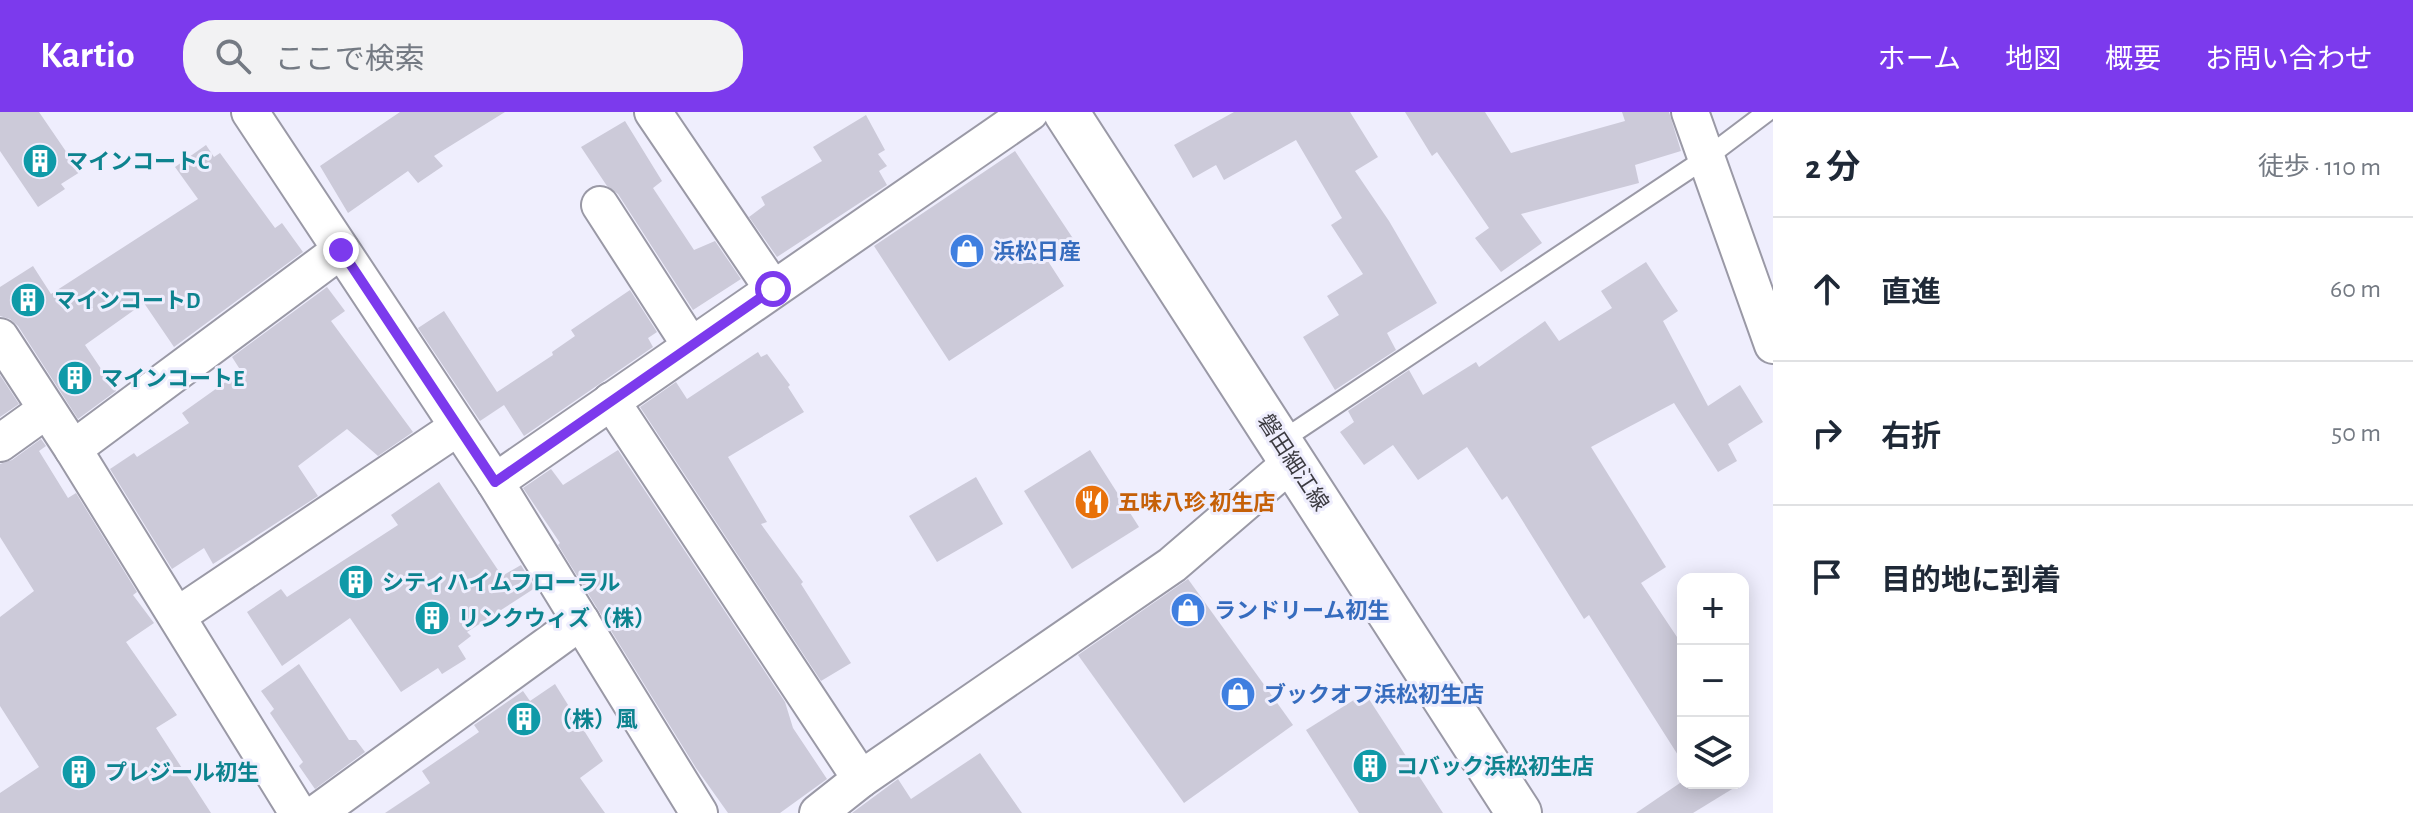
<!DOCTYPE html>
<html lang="ja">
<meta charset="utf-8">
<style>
:root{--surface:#fff;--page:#f2f2f3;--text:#1f2937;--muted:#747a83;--line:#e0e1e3;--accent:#7c3aed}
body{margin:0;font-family:"Alegreya Sans","Noto Sans JP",sans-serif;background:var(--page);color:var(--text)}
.controls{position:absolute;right:24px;bottom:24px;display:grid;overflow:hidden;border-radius:16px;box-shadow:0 4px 20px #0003}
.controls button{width:72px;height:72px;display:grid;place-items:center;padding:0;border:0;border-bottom:2px solid var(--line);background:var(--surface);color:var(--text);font:40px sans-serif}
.stop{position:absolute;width:24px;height:24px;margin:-18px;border:6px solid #7c3aed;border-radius:50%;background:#fff}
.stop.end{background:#7c3aed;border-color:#fff;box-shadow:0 2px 8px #0008}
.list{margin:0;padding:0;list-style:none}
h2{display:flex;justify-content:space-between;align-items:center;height:104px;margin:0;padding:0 32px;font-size:34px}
h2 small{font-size:26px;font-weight:400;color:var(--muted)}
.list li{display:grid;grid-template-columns:52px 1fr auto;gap:24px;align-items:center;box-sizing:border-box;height:144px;padding:0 32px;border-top:2px solid var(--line)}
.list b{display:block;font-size:30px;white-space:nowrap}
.list em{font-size:26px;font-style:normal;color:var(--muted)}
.icon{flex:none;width:44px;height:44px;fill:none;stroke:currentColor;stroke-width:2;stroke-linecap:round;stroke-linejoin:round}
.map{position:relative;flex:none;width:1773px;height:701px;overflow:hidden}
header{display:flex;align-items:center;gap:48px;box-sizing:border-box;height:112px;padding:0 40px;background:var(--accent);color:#fff}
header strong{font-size:38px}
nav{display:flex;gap:44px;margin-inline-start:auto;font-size:28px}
.search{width:560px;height:72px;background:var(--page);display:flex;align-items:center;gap:20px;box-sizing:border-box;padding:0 28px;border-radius:32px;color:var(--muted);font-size:30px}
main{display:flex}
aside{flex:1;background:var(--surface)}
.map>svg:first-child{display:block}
</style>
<header>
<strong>Kartio</strong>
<div class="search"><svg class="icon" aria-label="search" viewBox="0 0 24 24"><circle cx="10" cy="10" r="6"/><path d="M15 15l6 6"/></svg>ここで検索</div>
<nav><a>ホーム</a><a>地図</a><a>概要</a><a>お問い合わせ</a></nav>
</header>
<main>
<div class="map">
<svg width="1773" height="701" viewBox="0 0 1773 701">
<rect width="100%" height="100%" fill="#efeefd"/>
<g fill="#cccad9">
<path d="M0 0H39L80 60 61 72 65 77 38 95 0 39Z"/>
<path d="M400 0H505L434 44 443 54 418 71 408 59 348 101 320 54Z"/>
<path d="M1234 0H1350L1378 45 1355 59 1389 109 1437 191 1387 221 1396 238 1335 278 1303 225 1339 203 1327 184 1363 162 1331 113 1342 106 1296 28 1224 68 1216 53 1193 66 1174 33Z"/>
<path d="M1405 0H1485L1511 41 1625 9 1622 0H1669L1681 39 1635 53 1639 71 1521 102 1542 131 1501 160 1475 126 1489 116 1437 40 1432 44Z"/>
<path d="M866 3 885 38 878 42 887 54 879 59 887 73 777 145 749 105 765 93 761 85 822 49 813 35Z"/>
<path d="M625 9 662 69 653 76 694 138 715 129 741 167 693 198 618 82 607 74 581 35Z"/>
<path d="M206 33 214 45 220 41 275 116 282 111 303 140 174 235 144 191 85 233 116 279 78 307 18 214 10 207 0 204V175L33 154 51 182 198 87 175 55Z"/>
<path d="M1015 39 1074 128 1046 146 1064 174 949 249 874 134Z"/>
<path d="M1646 150 1678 199 1663 209 1708 294 1740 273 1763 310 1728 332 1737 349 1718 360 1674 291 1591 335 1666 455 1641 471 1683 534V651L1589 503 1584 507 1507 384 1502 388 1467 335 1418 368 1393 333 1364 353 1340 320 1354 310 1348 299 1409 258 1423 283 1476 250 1479 255 1545 209 1559 229 1612 196 1601 179Z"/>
<path d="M327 175 345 199 331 209 413 320 378 344 347 317 298 354 318 384 213 452 204 436 172 457 110 357 134 341 137 345 189 311 182 301 241 259 232 245Z"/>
<path d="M630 178 657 220 648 226 653 235 524 324 504 293 480 309 418 216 444 199 497 280 553 243 552 240 575 224 571 218Z"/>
<path d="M758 240 761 245 767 242 790 273 788 275 804 300 728 345 767 410 761 412 803 470 801 472 851 551 821 569 640 295 676 270 687 287Z"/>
<path d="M0 263 19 292 0 305Z"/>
<path d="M41 327 46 334 39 339 68 386 76 381 137 480 133 483 154 511 126 530 177 603 156 616 211 701H0V681L39 655 0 594V505L34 479 0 425V352L12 348Z"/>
<path d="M618 338 785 590 793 616 827 667 780 701H728L696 656 558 433 560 431 523 376 551 357 563 373Z"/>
<path d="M1090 338 1139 415 1072 457 1024 379Z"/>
<path d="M976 365 1003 412 937 450 909 404Z"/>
<path d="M439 370 502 464 521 453 535 476 467 520 471 524 458 534 466 547 442 562 438 556 401 580 350 506 282 554 247 500 281 477 287 485 398 413 391 403Z"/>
<path d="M1188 467 1293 613 1184 691 1078 543Z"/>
<path d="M299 552 349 628H356L365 640 315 677 299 654 303 650 270 601 274 597 261 579Z"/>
<path d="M555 572 603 649 580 666 605 701H385L430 671 422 659 479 620 474 613 523 579 530 589Z"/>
<path d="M1365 581 1443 701H1359L1306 618Z"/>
<path d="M980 641 1022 701H852L898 667 911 687Z"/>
<path d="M1680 671H1742L1693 701H1636Z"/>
</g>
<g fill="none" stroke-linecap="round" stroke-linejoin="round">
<defs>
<path id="lane" d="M1281 329 1706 46 1767 0"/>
<g id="street">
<path d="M250 0 495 370 699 701"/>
<path d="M653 0 773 177"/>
<path d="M1690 0 1773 233"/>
<path d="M600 93 691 234"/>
<path d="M0 225 73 337 298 701"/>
<path d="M611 289 861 667"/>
<path d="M0 331 46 298"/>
<path d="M73 337 341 138"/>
<path d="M495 370 1030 0"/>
<path d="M177 504 458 315"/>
<path d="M317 701 581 509"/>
<path d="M818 701 861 667 1172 453 1293 349"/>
</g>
<path id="secondary" d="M1066 0 1519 701"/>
</defs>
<use href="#lane" stroke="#9a99a6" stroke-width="22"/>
<use href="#street" stroke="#9a99a6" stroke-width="40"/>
<use href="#secondary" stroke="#9a99a6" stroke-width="48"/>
<use href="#lane" stroke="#fff" stroke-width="18"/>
<use href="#street" stroke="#fff" stroke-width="36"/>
<use href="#secondary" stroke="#fff" stroke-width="44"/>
</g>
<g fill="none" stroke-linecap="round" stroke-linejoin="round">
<path stroke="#7c3aed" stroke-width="10" d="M341 138 495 370 773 177"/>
</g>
<defs>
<symbol id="building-disc" viewBox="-11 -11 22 22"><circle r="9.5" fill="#0f9aa8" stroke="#efeefd"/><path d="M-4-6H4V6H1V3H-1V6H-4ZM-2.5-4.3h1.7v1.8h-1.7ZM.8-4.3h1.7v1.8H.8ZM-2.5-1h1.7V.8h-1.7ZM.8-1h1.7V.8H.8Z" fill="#fff"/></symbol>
<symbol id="shop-disc" viewBox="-11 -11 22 22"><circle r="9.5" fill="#3f7fe0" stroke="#efeefd"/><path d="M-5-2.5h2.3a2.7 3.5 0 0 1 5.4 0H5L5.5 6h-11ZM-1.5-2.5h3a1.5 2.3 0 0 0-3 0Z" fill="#fff"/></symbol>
<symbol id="restaurant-disc" viewBox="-11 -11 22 22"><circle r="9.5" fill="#e8710a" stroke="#efeefd"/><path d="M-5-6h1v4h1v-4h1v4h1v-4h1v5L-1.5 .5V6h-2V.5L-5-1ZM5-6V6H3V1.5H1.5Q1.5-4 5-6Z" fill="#fff"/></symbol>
</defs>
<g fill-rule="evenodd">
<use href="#building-disc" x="20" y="29" width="40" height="40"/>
<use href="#shop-disc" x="947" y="119" width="40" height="40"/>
<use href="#building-disc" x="8" y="168" width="40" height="40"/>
<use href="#building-disc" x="55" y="246" width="40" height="40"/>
<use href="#restaurant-disc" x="1072" y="370" width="40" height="40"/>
<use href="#building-disc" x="336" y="450" width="40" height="40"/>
<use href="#shop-disc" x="1168" y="478" width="40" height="40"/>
<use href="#building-disc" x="412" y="486" width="40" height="40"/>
<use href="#shop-disc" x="1218" y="562" width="40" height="40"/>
<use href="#building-disc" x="504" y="587" width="40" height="40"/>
<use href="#building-disc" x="1350" y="634" width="40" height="40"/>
<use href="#building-disc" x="59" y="640" width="40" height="40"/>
</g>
<g text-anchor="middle" stroke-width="6" stroke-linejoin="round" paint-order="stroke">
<g font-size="22" font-weight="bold" fill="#0d838f" stroke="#efeefd" text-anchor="start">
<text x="66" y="57">マインコートC</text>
<text x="54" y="196">マインコートD</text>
<text x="101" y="274">マインコートE</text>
<text x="382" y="478">シティハイムフローラル</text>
<text x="458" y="514">リンクウィズ（株）</text>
<text x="550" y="615">（株）風</text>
<text x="1396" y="662">コバック浜松初生店</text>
<text x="105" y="668">プレジール初生</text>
</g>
<g font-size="22" font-weight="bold" fill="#366cbe" stroke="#efeefd" text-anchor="start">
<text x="993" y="147">浜松日産</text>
<text x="1214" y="506">ランドリーム初生</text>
<text x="1264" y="590">ブックオフ浜松初生店</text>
</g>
<g font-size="22" fill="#3c3b41" stroke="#efeefd">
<text transform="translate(1294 350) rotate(57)" y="8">磐田細江線</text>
</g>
<g font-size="22" font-weight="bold" fill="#c56008" stroke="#efeefd" text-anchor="start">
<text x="1118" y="398">五味八珍 初生店</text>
</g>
</g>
</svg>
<div class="controls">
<button>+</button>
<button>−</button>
<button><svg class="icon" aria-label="layers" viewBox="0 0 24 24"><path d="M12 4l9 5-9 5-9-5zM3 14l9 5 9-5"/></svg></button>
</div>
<div class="stop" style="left:773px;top:177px"></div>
<div class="stop end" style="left:341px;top:138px"></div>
</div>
<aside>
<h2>2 分<small>徒歩 · 110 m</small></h2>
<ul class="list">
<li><svg class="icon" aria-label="ahead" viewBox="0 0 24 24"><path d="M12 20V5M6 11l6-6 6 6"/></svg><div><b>直進</b></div><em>60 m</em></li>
<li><svg class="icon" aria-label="right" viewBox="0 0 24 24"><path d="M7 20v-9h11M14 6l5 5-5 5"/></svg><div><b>右折</b></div><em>50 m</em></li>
<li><svg class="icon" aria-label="arrive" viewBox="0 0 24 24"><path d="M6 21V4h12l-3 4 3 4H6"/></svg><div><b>目的地に到着</b></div></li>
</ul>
</aside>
</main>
